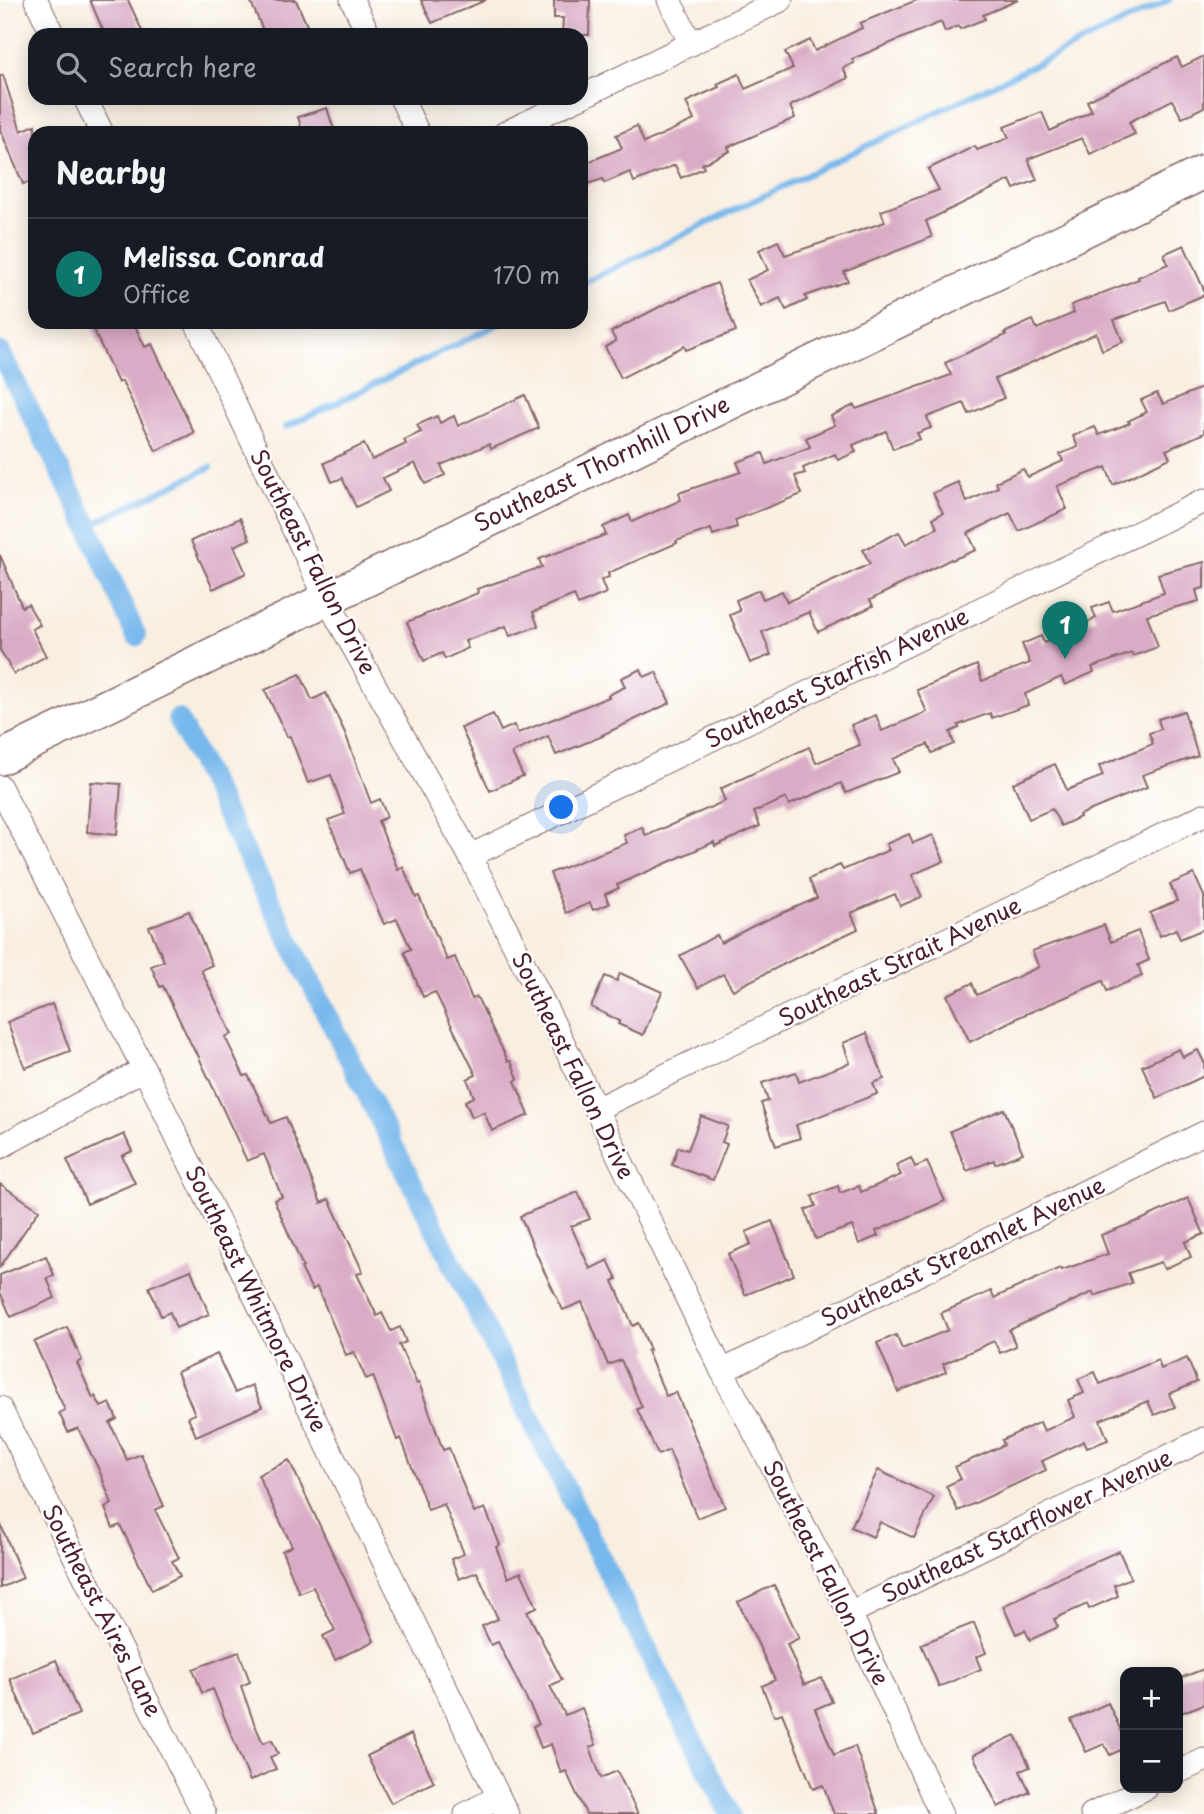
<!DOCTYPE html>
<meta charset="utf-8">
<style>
:root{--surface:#171b24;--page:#20242c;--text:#f1f3f6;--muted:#9ea1a6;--line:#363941;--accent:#0f766e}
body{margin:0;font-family:"Playpen Sans",sans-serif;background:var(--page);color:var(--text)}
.controls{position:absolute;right:21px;bottom:21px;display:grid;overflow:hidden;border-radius:14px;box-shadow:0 4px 18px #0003}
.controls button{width:63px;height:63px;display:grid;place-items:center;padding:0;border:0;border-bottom:2px solid var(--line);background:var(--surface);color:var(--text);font:35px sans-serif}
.you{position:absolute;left:562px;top:808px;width:24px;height:24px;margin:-18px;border:5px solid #fff;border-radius:50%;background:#1a73e8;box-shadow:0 0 0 10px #1a73e833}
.badge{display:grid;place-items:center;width:46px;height:46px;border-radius:50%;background:var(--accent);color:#fff;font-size:23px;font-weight:700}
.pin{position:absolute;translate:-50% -58px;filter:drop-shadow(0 2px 4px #0008)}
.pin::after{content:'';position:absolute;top:37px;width:24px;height:21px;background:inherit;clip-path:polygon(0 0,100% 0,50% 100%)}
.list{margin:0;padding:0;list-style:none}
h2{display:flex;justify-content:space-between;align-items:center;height:91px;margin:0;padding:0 28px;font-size:30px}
h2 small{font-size:23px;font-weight:400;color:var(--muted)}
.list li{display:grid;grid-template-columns:46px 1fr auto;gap:21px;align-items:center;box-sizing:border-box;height:112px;padding:0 28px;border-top:2px solid var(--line)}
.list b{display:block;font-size:26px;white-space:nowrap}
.list p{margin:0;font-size:23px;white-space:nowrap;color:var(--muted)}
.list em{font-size:23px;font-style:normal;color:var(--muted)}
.icon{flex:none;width:38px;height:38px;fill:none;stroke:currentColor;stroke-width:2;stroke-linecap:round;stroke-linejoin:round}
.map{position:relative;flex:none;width:1204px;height:1814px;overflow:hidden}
.search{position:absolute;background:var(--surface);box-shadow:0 4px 18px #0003;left:28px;top:28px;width:560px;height:77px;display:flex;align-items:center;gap:18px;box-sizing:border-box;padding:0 24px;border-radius:21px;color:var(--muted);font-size:26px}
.panel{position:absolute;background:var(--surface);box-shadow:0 4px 18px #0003;left:28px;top:126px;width:560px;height:203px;border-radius:21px}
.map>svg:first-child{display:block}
</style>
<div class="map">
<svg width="1204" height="1814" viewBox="0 0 1204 1814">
<rect width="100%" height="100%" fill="#fff"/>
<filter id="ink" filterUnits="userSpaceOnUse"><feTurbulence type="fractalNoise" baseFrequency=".0143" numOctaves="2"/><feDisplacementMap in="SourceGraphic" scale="14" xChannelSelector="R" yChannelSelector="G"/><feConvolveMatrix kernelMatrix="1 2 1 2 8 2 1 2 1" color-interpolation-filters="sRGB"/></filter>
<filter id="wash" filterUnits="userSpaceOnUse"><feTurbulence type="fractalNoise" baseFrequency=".00686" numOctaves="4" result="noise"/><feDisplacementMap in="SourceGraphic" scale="28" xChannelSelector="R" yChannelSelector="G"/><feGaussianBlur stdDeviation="1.57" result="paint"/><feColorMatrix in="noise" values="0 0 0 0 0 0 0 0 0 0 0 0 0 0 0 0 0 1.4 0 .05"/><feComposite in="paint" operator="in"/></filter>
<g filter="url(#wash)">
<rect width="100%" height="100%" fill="#f9efe1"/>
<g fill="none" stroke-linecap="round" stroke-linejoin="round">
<g stroke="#77b8ec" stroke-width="6">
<path d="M581 284 1169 0"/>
<path d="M286 427 503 322"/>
<path d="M88 526 211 467"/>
</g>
<g stroke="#77b8ec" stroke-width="21">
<path d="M0 352 88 526 136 636"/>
<path d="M178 719 730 1814"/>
</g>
</g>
<g id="blocks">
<g fill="#daabc6">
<path d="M90 0H128L144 35H105Z"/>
<path d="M250 0H296L311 35H265Z"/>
<path d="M421 0H486L432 23Z"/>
<path d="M554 0H590L589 35H562L563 18H554Z"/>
<path d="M917 0H1018L983 15 985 19 960 29 958 26 945 32 941 22 852 59 854 63 843 68 848 78 790 106 795 118 728 147 730 151 702 164 704 168 681 178 675 165 634 182 630 172 604 183 603 179 581 186V165L622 148 616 135 637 126 644 143 694 120 686 102 719 87 717 84 739 74 745 89 793 68 785 52 810 40 815 51 862 28 860 23Z"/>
<path d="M1204 56V107L1182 118 1172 100 1129 122 1135 134 1090 154 1082 138 1028 159 1037 180 1014 189 1010 180 926 221 932 237 844 272 848 281 805 296 807 300 786 310 780 298 761 307 747 280 768 270 759 250 778 241 785 255 885 222 881 211 939 190 928 169 975 146 977 150 1009 138 1004 127 1042 112 1050 131 1092 111 1087 101 1177 57 1182 67Z"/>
<path d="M3 75 21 131 35 125V180L23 184 0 129V76Z"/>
<path d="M327 108 335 133H303L298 117Z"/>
<path d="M1184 245 1204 290V295L1169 310 1165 301 1114 320 1123 342 1102 350 1096 333 995 379 1004 398 969 414 964 403 927 417 931 428 917 433 920 439 893 449 886 431 853 445 856 452 838 460 835 454 803 468 805 473 795 476 802 494 735 520 737 527 713 535 711 529 676 541 677 543 608 573 609 577 601 580 606 593 578 605 574 595 533 612 538 626 510 636 506 626 465 641 468 648 445 659 442 653 424 661 407 622 478 593 477 589 542 567 539 559 606 535 603 527 629 515 632 522 681 500 679 493 741 472 737 462 763 453 767 464 810 447 806 438 835 425 831 416 854 405 856 409 951 375 945 363 1006 335 1004 333 1033 320 1037 329 1074 313 1071 305 1139 279 1138 277 1168 264 1164 254Z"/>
<path d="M717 283 736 331 686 350 684 346 621 378 605 347 616 341 611 332 667 303Z"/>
<path d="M90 322H133L145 347 152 344 194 433 156 451 122 381 118 383Z"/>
<path d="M1204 387V433L1166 450 1170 458 1113 485 1106 467 1057 486 1067 509 1019 531 1010 513 968 533 976 550 952 560 951 559 870 600 873 606 818 632 809 612 762 632 771 655 750 663 730 615 740 611 736 600 759 590 763 599 782 591 787 602 870 564 863 550 899 532 906 544 937 528 933 518 943 513 933 493 958 482 967 502 998 487 996 482 1023 469 1028 477 1063 461 1060 454 1078 447 1073 436 1095 427 1099 435 1130 423 1128 421 1147 412 1141 400 1157 393 1163 404Z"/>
<path d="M525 395 539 428 491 449 489 444 441 465 445 475 425 484 415 463 383 478 389 491 356 507 342 478 332 482 324 463 364 444 372 460 406 444 404 440 421 432 417 425 437 416 440 423 454 416 458 426Z"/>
<path d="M240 518 250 539 234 546 246 573 213 589 191 541Z"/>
<path d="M0 555 22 607 28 604 40 625 32 629 46 656 14 674 0 650Z"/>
<path d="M1204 562V588L1196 590 1199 601 1147 615 1158 647 1133 656 1132 653 1092 667 1094 672 1065 685 1061 677 1025 694 1028 705 992 718 990 713 958 725 959 728 950 732 954 744 932 753 928 744 893 759 899 772 846 793 841 783 789 805 786 798 754 812 760 826 715 846 714 842 617 885 619 888 605 894 609 904 593 910 590 903 566 913 550 873 627 843 624 835 642 827 646 836 725 801 720 789 809 747 816 763 860 745 851 725 876 715 882 731 927 712 917 690 977 665 982 681 1030 663 1022 644 1041 636 1044 643 1096 618 1092 608 1109 602 1113 611 1164 593 1158 574Z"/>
<path d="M641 669 644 677 656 672 670 703 602 735 603 736 556 755 548 736 512 753 523 776 490 791 461 728 493 714 501 731 514 725 518 733 609 697 608 695 625 687 621 678Z"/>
<path d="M300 674 312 700 326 693 345 733 371 803 380 799 387 817 378 821 398 870 403 867 416 897 419 896 447 960 455 957 472 999 477 997 508 1061H511L518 1079 515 1081 529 1115 492 1131 484 1112 472 1117 465 1101 474 1097 467 1079 476 1075 435 992 423 997 404 952 411 949 397 919 384 924 360 869 350 873 328 820 345 814 331 775 308 783 290 736 287 737 265 690Z"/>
<path d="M1184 711 1198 756 1142 775 1147 787 1079 815 1080 817 1061 826 1052 809 1029 819 1013 783 1055 764 1067 790 1103 776 1099 766 1153 744 1149 733 1161 729 1158 719Z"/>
<path d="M91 782 121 784 117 835 87 832Z"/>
<path d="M909 834 913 843 933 835 944 861 912 875 922 897 900 906 895 894 851 913 858 929 798 957 733 990 723 974 698 988 680 956 717 935 721 943 755 925 817 898 809 879 840 865 843 870 889 850 886 844Z"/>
<path d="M1194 874 1204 896V929L1180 939 1176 929 1160 936 1150 913 1177 901 1170 884Z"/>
<path d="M189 911 212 965 201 970 232 1034 225 1037 244 1076 248 1075 271 1123 286 1117 321 1203 329 1199 363 1272 357 1274 377 1316 382 1313 391 1331 400 1327 406 1342 399 1345 417 1384 419 1383 443 1450 449 1448 474 1513 485 1508 500 1545 496 1547 508 1578 521 1572 537 1607 527 1611 562 1680 550 1686 565 1715 582 1708 596 1745 590 1747 601 1778 617 1771 638 1814H586L566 1771 561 1773 551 1744 541 1748 533 1726 539 1724 498 1642 491 1645 482 1626 498 1619 477 1572 459 1579 451 1559 464 1554 444 1504 428 1510 401 1438 397 1440 373 1376 366 1379 354 1352 346 1355 317 1287 312 1290 301 1268 303 1267 274 1200 282 1197 264 1154 247 1161 196 1051 195 1052 163 986 160 987 151 966 164 961 149 927Z"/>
<path d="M1104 925 1111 942 1138 931 1149 960 1138 965 1142 976 1107 991 1103 981 1019 1017 970 1042 947 995 972 983 977 995 1039 967 1032 951Z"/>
<path d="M620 973 662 992 643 1035 618 1024 620 1021 591 1007 605 976 617 981Z"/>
<path d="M52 1004 70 1051 25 1068 7 1022Z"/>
<path d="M867 1033 884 1079 873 1083 877 1094 796 1125 800 1138 776 1146 761 1103 768 1101 762 1083 796 1072 799 1082 850 1063 843 1043Z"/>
<path d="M1179 1049 1183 1057 1198 1050 1204 1062V1076L1157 1098 1142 1066Z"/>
<path d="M1004 1109 1023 1153 995 1164 994 1160 967 1171 950 1131Z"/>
<path d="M701 1116 728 1126 722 1142 727 1144 713 1180 672 1165 678 1147 688 1150Z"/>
<path d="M124 1134 132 1151 122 1156 135 1183 87 1204 67 1160Z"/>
<path d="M911 1158 915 1167 927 1162 945 1201 876 1231 878 1236 859 1244 852 1226 816 1239 805 1210 816 1206 812 1196 838 1186 840 1193 859 1186 861 1192 901 1175 896 1165Z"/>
<path d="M0 1184 39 1210 0 1267Z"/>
<path d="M578 1192 590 1219 571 1226 590 1269 608 1260 617 1279 613 1281 633 1326 639 1323 650 1350 647 1351 666 1396 676 1392 725 1507 697 1518 669 1450 658 1455 637 1409 642 1407 621 1360 608 1365 582 1302 563 1310 544 1271 520 1216Z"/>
<path d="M1188 1198 1204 1234 1185 1242 1191 1257 1164 1269 1161 1262 1128 1273 1132 1283 1094 1296 1093 1292 1009 1330 1016 1346 1000 1353 994 1341 943 1364 946 1372 898 1392 877 1343 896 1335 902 1349 948 1330 941 1313 991 1291 994 1298 1060 1268 1062 1270 1108 1254 1101 1235 1143 1219Z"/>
<path d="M772 1221 794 1275 745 1295 728 1254 751 1244 746 1232Z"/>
<path d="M46 1256 54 1275 47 1278 55 1298 11 1317 0 1292V1275Z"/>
<path d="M191 1270 209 1314 176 1328 170 1312 161 1316 149 1287Z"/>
<path d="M67 1327 82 1360 77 1363 93 1398 95 1396 101 1407 110 1403 117 1419 110 1423 127 1460 141 1454 164 1506 155 1510 179 1558 172 1561 180 1576 152 1590 120 1525 113 1528 105 1508 112 1504 100 1472 78 1428 68 1432 59 1413 65 1410 34 1342Z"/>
<path d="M217 1354 235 1393 252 1385 262 1407 196 1436 188 1417 195 1414 177 1372Z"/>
<path d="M1187 1358 1197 1382 1169 1394 1175 1407 1154 1415 1148 1401 1100 1420 1108 1440 1087 1448 1084 1441 1042 1461 1046 1470 958 1511 946 1486 961 1479 955 1467 1004 1445 1002 1440 1040 1422 1044 1431 1075 1417 1068 1400 1084 1393 1078 1379 1095 1372 1100 1384 1158 1360 1161 1369Z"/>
<path d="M289 1460 374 1641 335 1660 323 1636 335 1630 313 1587 299 1593 282 1551 292 1546 258 1475Z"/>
<path d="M878 1470 934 1497 914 1538 880 1522 873 1537 851 1527Z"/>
<path d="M0 1523 23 1578 0 1588Z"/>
<path d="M1119 1551 1131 1578 1114 1585 1118 1596 1089 1609 1087 1604 1054 1619 1058 1627 1030 1640 1025 1630 1016 1634 1003 1606 1073 1571Z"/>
<path d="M774 1585 799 1638 787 1644 804 1685 822 1678 832 1702 815 1709 834 1755 855 1746 879 1814H834L823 1785 813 1789 782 1713 774 1716 762 1686 775 1680 738 1602Z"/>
<path d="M974 1623 986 1653 976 1657 981 1669 939 1687 921 1644Z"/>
<path d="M239 1652 250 1682 241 1686 254 1723 263 1743 272 1740 278 1754 270 1757 276 1769 250 1781 213 1689 202 1693 193 1669Z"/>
<path d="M56 1660 79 1714 33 1733 10 1679Z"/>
<path d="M1204 1669V1704L1178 1714V1679Z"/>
<path d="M1108 1703 1125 1739V1748L1110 1755 1104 1744 1086 1752 1071 1720Z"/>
<path d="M411 1734 434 1782 391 1803 367 1756Z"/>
<path d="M1015 1735 1030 1767 1020 1771 1030 1792 998 1807 973 1755Z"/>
</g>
</g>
</g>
<g filter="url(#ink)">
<use href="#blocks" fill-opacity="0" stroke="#87686b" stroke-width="2"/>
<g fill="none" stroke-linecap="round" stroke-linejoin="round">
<defs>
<g id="street">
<path d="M36 0 53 35"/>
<path d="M352 0 369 35"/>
<path d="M669 0 691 44"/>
<path d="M581 97 781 0"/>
<path d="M85 98 102 133"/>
<path d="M401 98 418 133"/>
<path d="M505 133 578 98"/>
<path d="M196 322 326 598 470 856 596 1109 722 1371 850 1613 941 1814"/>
<path d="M0 787 144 1069 507 1814"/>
<path d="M470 856 1204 501"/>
<path d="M596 1109 1204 815"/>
<path d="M0 1147 144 1069"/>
<path d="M722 1371 1204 1133"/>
<path d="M0 1408 204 1814"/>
<path d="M850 1613 1204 1439"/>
<path d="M1178 1772 1204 1760"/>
<path d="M466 1814 498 1797"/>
<path d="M1092 1814 1146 1788"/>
</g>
<path id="secondary" d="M0 758 1204 172"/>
</defs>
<use href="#street" stroke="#87686b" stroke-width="25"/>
<use href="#secondary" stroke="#87686b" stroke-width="36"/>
<use href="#street" stroke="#fff" stroke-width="23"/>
<use href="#secondary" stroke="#fff" stroke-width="33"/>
</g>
</g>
<g text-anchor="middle" stroke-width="5" stroke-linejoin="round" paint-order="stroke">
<g font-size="23" fill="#4a1f2b" stroke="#fff">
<text transform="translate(602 464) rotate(-26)" y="8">Southeast Thornhill Drive</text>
<text transform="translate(313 562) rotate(63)" y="8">Southeast Fallon Drive</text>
<text transform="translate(837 678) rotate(-26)" y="8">Southeast Starfish Avenue</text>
<text transform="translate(900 962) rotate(-26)" y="8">Southeast Strait Avenue</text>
<text transform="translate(573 1066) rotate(64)" y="8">Southeast Fallon Drive</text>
<text transform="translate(963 1252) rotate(-26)" y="8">Southeast Streamlet Avenue</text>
<text transform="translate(256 1299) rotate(64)" y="8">Southeast Whitmore Drive</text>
<text transform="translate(1027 1526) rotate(-26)" y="8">Southeast Starflower Avenue</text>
<text transform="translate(826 1573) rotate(63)" y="8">Southeast Fallon Drive</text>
<text transform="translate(102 1611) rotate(63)" y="8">Southeast Aires Lane</text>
</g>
</g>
</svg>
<div class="controls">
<button>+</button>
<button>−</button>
</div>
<div class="you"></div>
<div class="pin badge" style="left:1065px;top:659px">1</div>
<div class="search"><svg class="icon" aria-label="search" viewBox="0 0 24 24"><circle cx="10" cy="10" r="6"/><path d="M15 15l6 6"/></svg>Search here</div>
<section class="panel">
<h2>Nearby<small></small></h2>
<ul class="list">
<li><span class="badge">1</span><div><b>Melissa Conrad</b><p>Office</p></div><em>170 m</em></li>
</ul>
</section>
</div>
